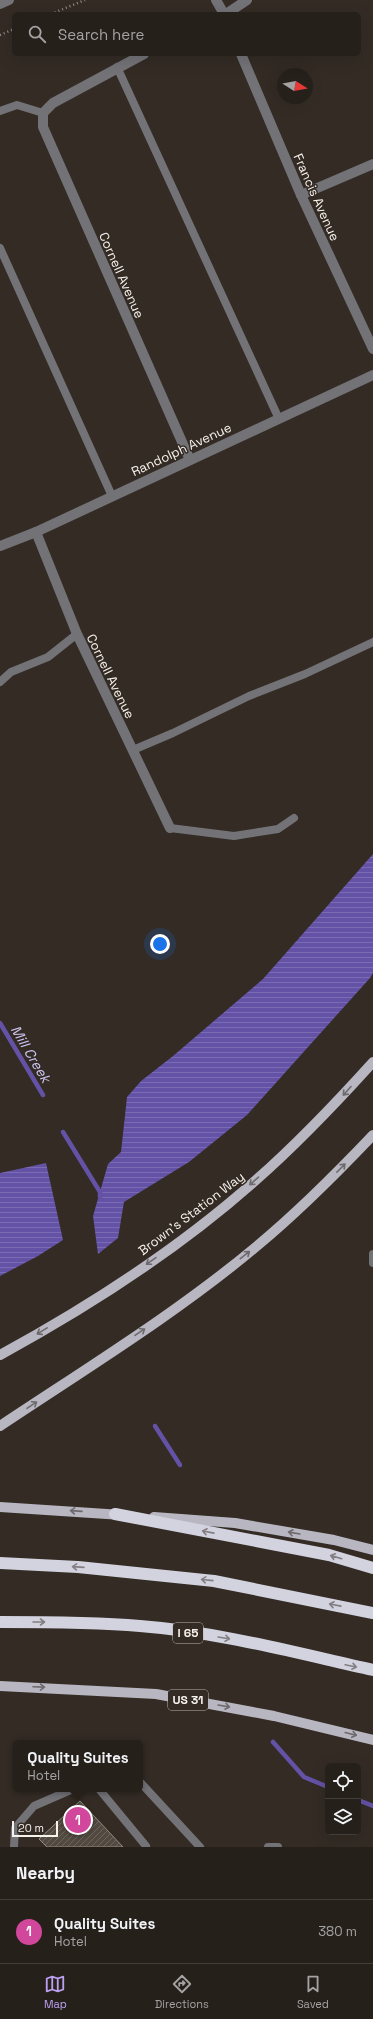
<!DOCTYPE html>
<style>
:root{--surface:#26201b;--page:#322d28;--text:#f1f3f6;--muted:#a4a3a3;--line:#423e3a;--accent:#bca0f2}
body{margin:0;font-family:"Space Grotesk",sans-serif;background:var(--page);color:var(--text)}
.controls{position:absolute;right:12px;bottom:12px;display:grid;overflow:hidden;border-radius:6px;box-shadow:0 4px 16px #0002}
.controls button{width:36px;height:36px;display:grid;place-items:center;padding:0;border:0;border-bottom:1px solid var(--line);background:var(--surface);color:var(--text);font:20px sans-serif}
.compass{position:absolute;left:277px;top:68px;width:36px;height:36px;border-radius:50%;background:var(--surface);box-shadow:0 4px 16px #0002;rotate:101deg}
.scale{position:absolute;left:12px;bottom:10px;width:46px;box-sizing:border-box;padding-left:4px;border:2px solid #f8f2ed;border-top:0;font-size:11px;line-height:14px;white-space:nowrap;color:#f8f2ed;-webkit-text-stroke:3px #332b24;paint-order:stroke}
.you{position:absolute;left:160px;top:944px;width:14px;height:14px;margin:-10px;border:3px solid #fff;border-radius:50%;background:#1a73e8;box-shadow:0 0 0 6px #1a73e833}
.badge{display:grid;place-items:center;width:26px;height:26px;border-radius:50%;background:var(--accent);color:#fff;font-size:13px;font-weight:700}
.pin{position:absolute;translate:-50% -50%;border:2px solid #fff;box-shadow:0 1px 4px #0006}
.popup{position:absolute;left:13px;top:1740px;width:130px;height:52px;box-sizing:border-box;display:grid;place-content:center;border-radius:6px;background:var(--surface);filter:drop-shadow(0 1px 3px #0005);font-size:13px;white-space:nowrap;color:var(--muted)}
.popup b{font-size:15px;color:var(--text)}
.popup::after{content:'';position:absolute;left:50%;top:100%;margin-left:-8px;border:8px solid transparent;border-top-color:var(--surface)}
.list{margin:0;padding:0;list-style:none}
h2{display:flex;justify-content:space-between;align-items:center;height:52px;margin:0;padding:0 16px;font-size:17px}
h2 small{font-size:13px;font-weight:400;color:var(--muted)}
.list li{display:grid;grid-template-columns:26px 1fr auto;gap:12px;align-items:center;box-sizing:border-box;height:64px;padding:0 16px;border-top:1px solid var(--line)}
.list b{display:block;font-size:15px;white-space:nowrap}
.list p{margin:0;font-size:13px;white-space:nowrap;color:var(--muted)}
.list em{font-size:13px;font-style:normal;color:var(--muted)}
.icon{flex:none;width:22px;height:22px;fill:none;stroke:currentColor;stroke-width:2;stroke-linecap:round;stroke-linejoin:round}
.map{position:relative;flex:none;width:373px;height:1847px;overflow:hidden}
.search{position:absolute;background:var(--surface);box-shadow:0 4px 16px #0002;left:12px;right:12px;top:12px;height:44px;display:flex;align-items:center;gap:10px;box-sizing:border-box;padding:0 14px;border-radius:6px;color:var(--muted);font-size:15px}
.sheet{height:116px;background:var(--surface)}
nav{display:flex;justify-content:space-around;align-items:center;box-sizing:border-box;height:56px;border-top:1px solid var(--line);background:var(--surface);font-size:11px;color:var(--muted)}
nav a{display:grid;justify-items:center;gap:2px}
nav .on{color:var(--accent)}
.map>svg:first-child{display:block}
</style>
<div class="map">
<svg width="373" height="1847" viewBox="0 0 373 1847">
<defs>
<pattern id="water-rules" width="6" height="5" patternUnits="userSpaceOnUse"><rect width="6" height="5" fill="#6352a5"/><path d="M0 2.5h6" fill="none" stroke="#7a6bb2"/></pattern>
<pattern id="building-hatch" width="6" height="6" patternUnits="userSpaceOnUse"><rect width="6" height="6" fill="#524941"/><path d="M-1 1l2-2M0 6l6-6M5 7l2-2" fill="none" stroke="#6c645d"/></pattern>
</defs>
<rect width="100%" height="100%" fill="#332b24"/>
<g fill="url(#water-rules)">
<path d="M373 854V973L370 978 247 1115 189 1162 124 1202 118 1238 98 1254 93 1216 108 1164 121 1152 127 1097 141 1081 173 1056 263 979Z"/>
<path d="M46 1163 63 1240 38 1256 0 1276V1173Z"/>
</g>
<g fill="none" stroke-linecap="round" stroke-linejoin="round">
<g stroke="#6352a5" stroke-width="4.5">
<path d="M0 1023 43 1095"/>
<path d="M63 1132 100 1192V1197"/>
<path d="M155 1426 180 1465"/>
<path d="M273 1742 304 1777 328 1787"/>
<path d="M358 1800 373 1806"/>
</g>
</g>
<path fill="url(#building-hatch)" stroke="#938a80" d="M80 1801 123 1847H47L39 1839Z"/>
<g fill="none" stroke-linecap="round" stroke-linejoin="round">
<g stroke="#97908a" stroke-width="2.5" stroke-dasharray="1 3" stroke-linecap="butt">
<path d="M51 14 85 0"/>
<path d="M0 35 14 29"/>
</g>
<g stroke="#727277" stroke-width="8">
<path d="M117 67 279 419"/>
<path d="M0 111 17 105 43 113"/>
<path d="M0 248 112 496"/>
<path d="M0 682 11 672 48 657 77 634"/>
<path d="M133 750 173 733 249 696 305 674 373 642"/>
<path d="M170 828 234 836 278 829 294 818"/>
<path d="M373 1254V1263"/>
<path d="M140 1782 200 1847"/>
<path d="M99 1789 146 1846"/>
<path d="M14 1847 15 1828 34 1806 73 1789"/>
<path d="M268 1847H278"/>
</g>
<g stroke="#727277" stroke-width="10">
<path d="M216 0 224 14"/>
<path d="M0 4 9 0"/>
<path d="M226 14 247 0"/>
<path d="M144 54 53 103 43 113V127L190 460"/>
<path d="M241 54 301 195 373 349"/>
<path d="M301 195 373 164"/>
<path d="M36 532 77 634 170 828"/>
<path d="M0 546 36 532 373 375"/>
</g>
<g stroke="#b7b6c1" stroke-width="10">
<path d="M0 1355C88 1307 182 1246 256 1180 298 1143 336 1103 373 1062"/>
<path d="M0 1426C87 1368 177 1313 257 1246 298 1212 336 1174 373 1135"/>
<path d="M0 1507 122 1515"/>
<path d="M154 1517 235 1523 334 1540 373 1550"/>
<path d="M0 1686 156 1694 274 1716 373 1740"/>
</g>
<g stroke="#d3d2df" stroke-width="12">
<path d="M115 1514 329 1555 373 1568"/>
<path d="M0 1563 78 1567 214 1581 373 1613"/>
<path d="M0 1622C47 1622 93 1622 140 1626 219 1632 296 1653 373 1670"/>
</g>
</g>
<defs><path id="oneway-shaft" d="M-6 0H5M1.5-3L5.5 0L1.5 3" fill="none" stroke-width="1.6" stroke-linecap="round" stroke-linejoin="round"/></defs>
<g stroke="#6e6a6b">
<use href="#oneway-shaft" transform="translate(347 1091) rotate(132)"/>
<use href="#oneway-shaft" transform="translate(341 1168) rotate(-45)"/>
<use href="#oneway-shaft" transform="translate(254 1181) rotate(139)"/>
<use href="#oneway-shaft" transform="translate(245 1255) rotate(-38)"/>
<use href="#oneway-shaft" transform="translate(151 1261) rotate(145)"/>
<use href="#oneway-shaft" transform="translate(42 1331) rotate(149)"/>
<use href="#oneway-shaft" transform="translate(140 1332) rotate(-34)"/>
<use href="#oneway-shaft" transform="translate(32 1405) rotate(-34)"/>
<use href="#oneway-shaft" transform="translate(76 1511) rotate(-176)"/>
<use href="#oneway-shaft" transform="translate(294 1533) rotate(-170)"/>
<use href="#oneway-shaft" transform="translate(39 1687) rotate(2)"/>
<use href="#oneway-shaft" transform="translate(224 1706) rotate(10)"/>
<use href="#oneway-shaft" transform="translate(351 1734) rotate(14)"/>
</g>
<g stroke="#837e82">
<use href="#oneway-shaft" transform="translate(208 1532) rotate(-169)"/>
<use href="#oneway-shaft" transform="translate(336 1557) rotate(-164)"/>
<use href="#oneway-shaft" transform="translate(78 1567) rotate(-176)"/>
<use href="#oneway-shaft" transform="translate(207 1580) rotate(-174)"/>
<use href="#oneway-shaft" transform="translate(335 1605) rotate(-169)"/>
<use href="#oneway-shaft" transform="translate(39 1622)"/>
<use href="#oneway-shaft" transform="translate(224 1638) rotate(9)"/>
<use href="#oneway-shaft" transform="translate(351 1666) rotate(12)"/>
</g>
<g text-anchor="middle" stroke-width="3" stroke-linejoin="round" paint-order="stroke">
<g fill="#332b24" stroke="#bdb6b1" stroke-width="1">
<rect x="173" y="1623" width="30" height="20" rx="3"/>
<rect x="168" y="1690" width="40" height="20" rx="3"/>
</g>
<g font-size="12" font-weight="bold" fill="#f8f2ed">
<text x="188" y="1637">I 65</text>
<text x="188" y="1704">US 31</text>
</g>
<g font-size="13" fill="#f8f2ed" stroke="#332b24">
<text transform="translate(317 197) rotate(66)" y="5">Francis Avenue</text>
<text transform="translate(122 275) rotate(66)" y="5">Cornell Avenue</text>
<text transform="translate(181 449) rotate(-25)" y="5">Randolph Avenue</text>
<text transform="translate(111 676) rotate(64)" y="5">Cornell Avenue</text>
<text transform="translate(191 1213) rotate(-37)" y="5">Brown's Station Way</text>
</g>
<g font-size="14" font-style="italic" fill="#ccc6f4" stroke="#332b24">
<text transform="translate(31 1054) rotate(59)" y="5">Mill Creek</text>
</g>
</g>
</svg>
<div class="controls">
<button><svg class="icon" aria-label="locate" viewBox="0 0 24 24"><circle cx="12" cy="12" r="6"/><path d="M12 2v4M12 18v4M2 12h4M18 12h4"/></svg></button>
<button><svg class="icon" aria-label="layers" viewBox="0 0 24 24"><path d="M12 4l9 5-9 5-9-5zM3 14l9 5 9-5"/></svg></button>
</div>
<svg class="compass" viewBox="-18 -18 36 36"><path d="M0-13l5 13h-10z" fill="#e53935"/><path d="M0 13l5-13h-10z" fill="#a4a3a3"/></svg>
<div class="scale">20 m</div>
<div class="you"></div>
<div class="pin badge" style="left:78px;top:1820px;background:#d1479c">1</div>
<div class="popup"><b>Quality Suites</b>Hotel</div>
<div class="search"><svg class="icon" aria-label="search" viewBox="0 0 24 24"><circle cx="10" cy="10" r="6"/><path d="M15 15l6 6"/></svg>Search here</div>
</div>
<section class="sheet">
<h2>Nearby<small></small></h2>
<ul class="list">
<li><span class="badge" style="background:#d1479c">1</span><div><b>Quality Suites</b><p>Hotel</p></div><em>380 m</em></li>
</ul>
</section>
<nav>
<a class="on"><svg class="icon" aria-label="map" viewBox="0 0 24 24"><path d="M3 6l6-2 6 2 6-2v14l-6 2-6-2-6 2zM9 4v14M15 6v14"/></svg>Map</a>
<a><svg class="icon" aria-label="directions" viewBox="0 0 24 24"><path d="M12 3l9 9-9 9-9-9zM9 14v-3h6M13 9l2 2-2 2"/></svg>Directions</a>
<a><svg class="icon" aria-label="saved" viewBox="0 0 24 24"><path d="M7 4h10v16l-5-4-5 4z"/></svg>Saved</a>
</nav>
